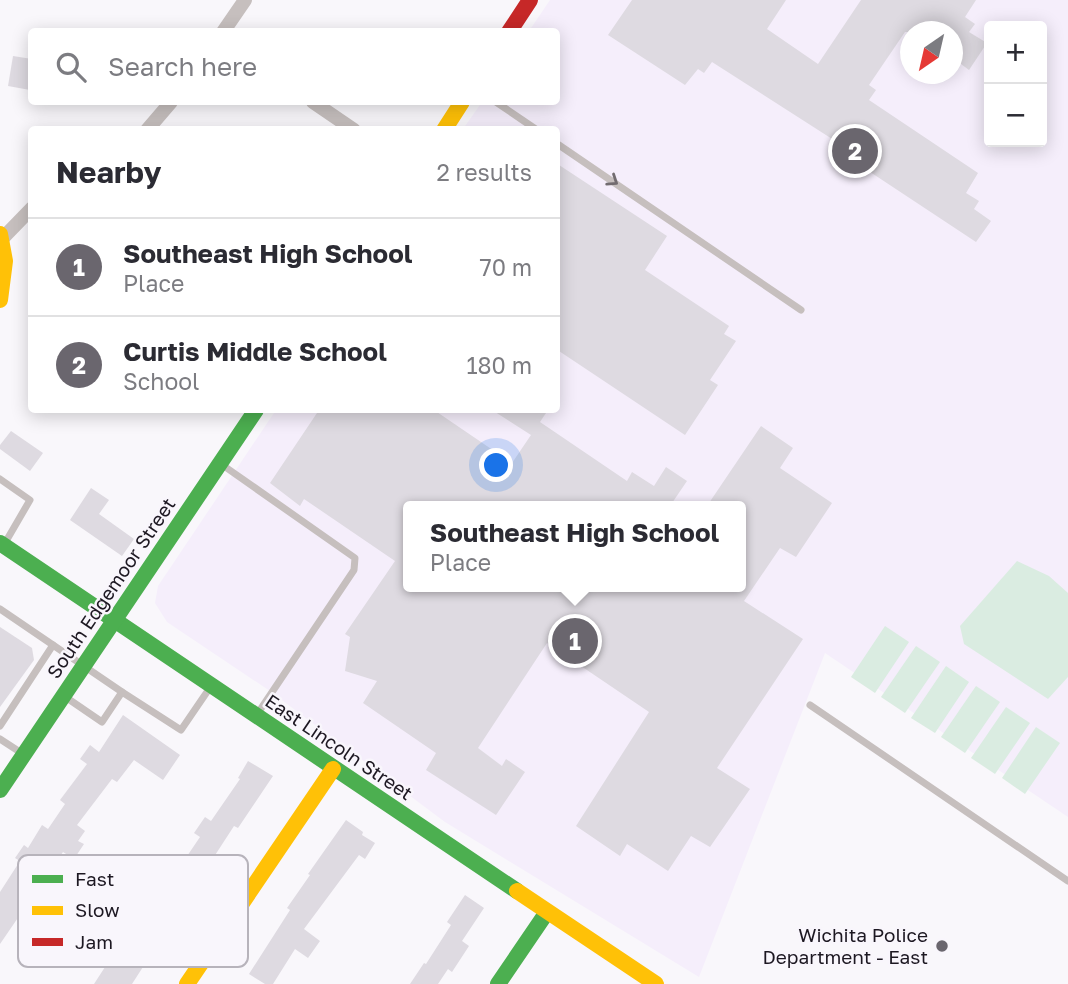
<!DOCTYPE html>
<meta charset="utf-8">
<style>
:root{--surface:#fff;--page:#f2f2f3;--text:#2b2b33;--muted:#7c7c81;--line:#e1e1e2;--accent:#6a666e}
body{margin:0;font-family:"Golos Text",sans-serif;background:var(--page);color:var(--text)}
.controls{position:absolute;right:21px;top:21px;display:grid;overflow:hidden;border-radius:7px;box-shadow:0 4px 18px #0003}
.controls button{width:63px;height:63px;display:grid;place-items:center;padding:0;border:0;border-bottom:2px solid var(--line);background:var(--surface);color:var(--text);font:35px sans-serif}
.compass{position:absolute;left:900px;top:21px;width:63px;height:63px;border-radius:50%;background:var(--surface);box-shadow:0 4px 18px #0003;rotate:214deg}
.you{position:absolute;left:497px;top:466px;width:24px;height:24px;margin:-18px;border:5px solid #fff;border-radius:50%;background:#1a73e8;box-shadow:0 0 0 10px #1a73e833}
.badge{display:grid;place-items:center;width:46px;height:46px;border-radius:50%;background:var(--accent);color:#fff;font-size:23px;font-weight:700}
.pin{position:absolute;translate:-50% -50%;border:4px solid #fff;box-shadow:0 2px 7px #0006}
.popup{position:absolute;left:403px;top:501px;width:343px;height:91px;box-sizing:border-box;display:grid;place-content:center;border-radius:7px;background:var(--surface);filter:drop-shadow(0 2px 5px #0005);font-size:23px;white-space:nowrap;color:var(--muted)}
.popup b{font-size:26px;color:var(--text)}
.popup::after{content:'';position:absolute;left:50%;top:100%;margin-left:-14px;border:14px solid transparent;border-top-color:var(--surface)}
.list{margin:0;padding:0;list-style:none}
h2{display:flex;justify-content:space-between;align-items:center;height:91px;margin:0;padding:0 28px;font-size:30px}
h2 small{font-size:23px;font-weight:400;color:var(--muted)}
.list li{display:grid;grid-template-columns:46px 1fr auto;gap:21px;align-items:center;box-sizing:border-box;height:98px;padding:0 28px;border-top:2px solid var(--line)}
.list b{display:block;font-size:26px;white-space:nowrap}
.list p{margin:0;font-size:23px;white-space:nowrap;color:var(--muted)}
.list em{font-size:23px;font-style:normal;color:var(--muted)}
.icon{flex:none;width:38px;height:38px;fill:none;stroke:currentColor;stroke-width:2;stroke-linecap:round;stroke-linejoin:round}
.map{position:relative;flex:none;width:1068px;height:984px;overflow:hidden}
.search{position:absolute;background:var(--surface);box-shadow:0 4px 18px #0003;left:28px;top:28px;width:532px;height:77px;display:flex;align-items:center;gap:18px;box-sizing:border-box;padding:0 24px;border-radius:7px;color:var(--muted);font-size:26px}
.panel{position:absolute;background:var(--surface);box-shadow:0 4px 18px #0003;left:28px;top:126px;width:532px;height:287px;border-radius:7px}
.map>svg:first-child{display:block}
</style>
<div class="map">
<svg width="1068" height="984" viewBox="0 0 1068 984">
<rect width="100%" height="100%" fill="#f9f7fb"/>
<path fill="#f5eefb" fill-rule="evenodd" d="M550 0H1068V817L825 653 699 977 445 822 267 689 167 622 155 603 158 586 276 410H556V130L463 129 482 102H556V32L529 31ZM989 26H1042V142H989ZM911 32H953V74H911ZM409 506H741V587H409Z"/>
<g fill="#daece1">
<path d="M1017 561 1049 576 1068 593V677L1048 699 964 644 960 626Z"/>
<path d="M885 626 909 642 875 693 851 677Z"/>
<path d="M916 646 940 662 905 713 881 697Z"/>
<path d="M946 666 969 682 935 733 911 718Z"/>
<path d="M976 686 1000 702 965 753 941 737Z"/>
<path d="M1006 707 1030 723 995 774 971 758Z"/>
<path d="M1036 727 1060 743 1025 794 1002 778Z"/>
</g>
<g fill="#dedae1">
<path d="M632 0H786L767 29 818 64 861 0H976L965 17 975 24 969 32 987 43 969 70 953 58V32H905L869 85 876 90 869 100 978 173 966 193 979 201 974 209 991 221 976 242 852 160 854 153 712 62 704 73 698 69 685 85 608 35Z"/>
<path d="M13 56 32 59 30 90 8 86Z"/>
<path d="M556 163 667 236 645 270 729 326 724 334 736 341 710 380 718 385 685 435 556 349Z"/>
<path d="M319 410H434L512 463 531 435 492 410H548L540 422 627 481 632 472 654 486 666 467 687 481 670 506H409V587H741V506H707L761 426 793 448 780 468 832 503 796 557 780 548 744 601 803 639 717 768 750 789 710 847 691 836 668 871 627 844 620 856 576 826 649 712 547 643 478 748 502 766 506 759 525 772 496 815 426 770 436 753 363 703 377 681 345 671 350 637 345 634 395 561 304 499 300 506 270 483Z"/>
<path d="M11 431 43 453 30 471 0 449V445Z"/>
<path d="M91 488 109 500 99 514 134 539 122 556 70 520Z"/>
<path d="M0 627 32 648 34 660 0 707Z"/>
<path d="M123 715 180 755 163 780 134 760 117 782 112 779 77 825 85 831 78 841 84 844 74 859 63 852 0 944V892L20 861 15 858 24 845 28 848 42 825 48 829 65 804 60 800 87 764 80 759 90 745 99 752Z"/>
<path d="M248 761 273 776 238 828 234 826 208 866 212 869 169 935 153 958 150 956 132 984H94L105 967 102 965 118 941 87 920 99 902 123 917 144 885 160 896 200 837 194 833 205 817 211 821 240 779 238 778Z"/>
<path d="M346 820 363 832 362 835 375 843 365 859 359 855 304 929 320 941 308 958 295 949 273 984H265L249 974 290 910 287 908 310 875 308 874Z"/>
<path d="M465 895 484 908 462 941 469 946 452 972 448 969 438 984H410L424 963 426 964 451 925 447 922Z"/>
</g>
<g fill="none" stroke-linecap="round" stroke-linejoin="round">
<g stroke="#c6bfbe" stroke-width="7">
<path d="M496 102 537 130"/>
<path d="M556 143 801 310"/>
<path d="M221 464 355 558 354 570 258 713"/>
<path d="M0 479 30 500 5 543"/>
<path d="M0 609 122 692"/>
<path d="M64 696 102 722 122 692 181 730 209 689"/>
<path d="M810 705 1068 881"/>
<path d="M0 726 53 645"/>
<path d="M0 739 23 754"/>
</g>
<g stroke="#c6bfbe" stroke-width="14">
<path d="M223 32 245 0"/>
<path d="M313 102 354 130"/>
<path d="M147 130 171 102"/>
<path d="M2 239 32 208"/>
</g>
<g stroke="#4caf50" stroke-width="16">
<path d="M0 543 517 891"/>
<path d="M0 790 256 410"/>
<path d="M498 984 547 912"/>
</g>
<g stroke="#ffc107" stroke-width="16">
<path d="M444 130 462 102"/>
<path d="M0 234 5 261 0 300"/>
<path d="M517 891 656 984"/>
<path d="M187 984 333 769"/>
</g>
<path stroke="#c62828" stroke-width="16" d="M509 32 530 0"/>
</g>
<defs><path id="oneway-chevron" d="M-2-3.5L2.5 0L-2 3.5" fill="none" stroke-width="1.6" stroke-linecap="round" stroke-linejoin="round" transform="scale(1.75)"/></defs>
<use stroke="#726c70" href="#oneway-chevron" transform="translate(613 181) rotate(34)"/>
<circle fill="#6a666e" stroke="#f9f6fc" stroke-width="2.5" cx="942" cy="946" r="7"/>
<g text-anchor="middle" stroke-width="5" stroke-linejoin="round" paint-order="stroke">
<g font-size="19" fill="#1d1822" stroke="#f9f6fc">
<text transform="translate(111 588) rotate(-56)" y="7">South Edgemoor Street</text>
<text transform="translate(339 747) rotate(34)" y="7">East Lincoln Street</text>
</g>
<g font-size="19" fill="#1d1822" stroke="#f9f6fc" text-anchor="end">
<text x="928" y="942">Wichita Police<tspan x="928" dy="22">Department - East</tspan></text>
</g>
</g>
<rect x="18" y="855" width="230" height="112" rx="10" fill="#f9f6fc" stroke="#b7b3bb" stroke-width="2"/>
<rect x="32" y="875" width="31" height="8" fill="#4caf50"/>
<rect x="32" y="906" width="31" height="9" fill="#ffc107"/>
<rect x="32" y="938" width="31" height="8" fill="#c62828"/>
<g font-size="19" fill="#1d1822">
<text x="75" y="886">Fast</text>
<text x="75" y="917">Slow</text>
<text x="75" y="949">Jam</text>
</g>
</svg>
<div class="controls">
<button>+</button>
<button>−</button>
</div>
<svg class="compass" viewBox="-18 -18 36 36"><path d="M0-13l5 13h-10z" fill="#e53935"/><path d="M0 13l5-13h-10z" fill="#7c7c81"/></svg>
<div class="you"></div>
<div class="pin badge" style="left:575px;top:641px">1</div>
<div class="popup"><b>Southeast High School</b>Place</div>
<div class="pin badge" style="left:855px;top:151px">2</div>
<div class="search"><svg class="icon" aria-label="search" viewBox="0 0 24 24"><circle cx="10" cy="10" r="6"/><path d="M15 15l6 6"/></svg>Search here</div>
<section class="panel">
<h2>Nearby<small>2 results</small></h2>
<ul class="list">
<li><span class="badge">1</span><div><b>Southeast High School</b><p>Place</p></div><em>70 m</em></li>
<li><span class="badge">2</span><div><b>Curtis Middle School</b><p>School</p></div><em>180 m</em></li>
</ul>
</section>
</div>
